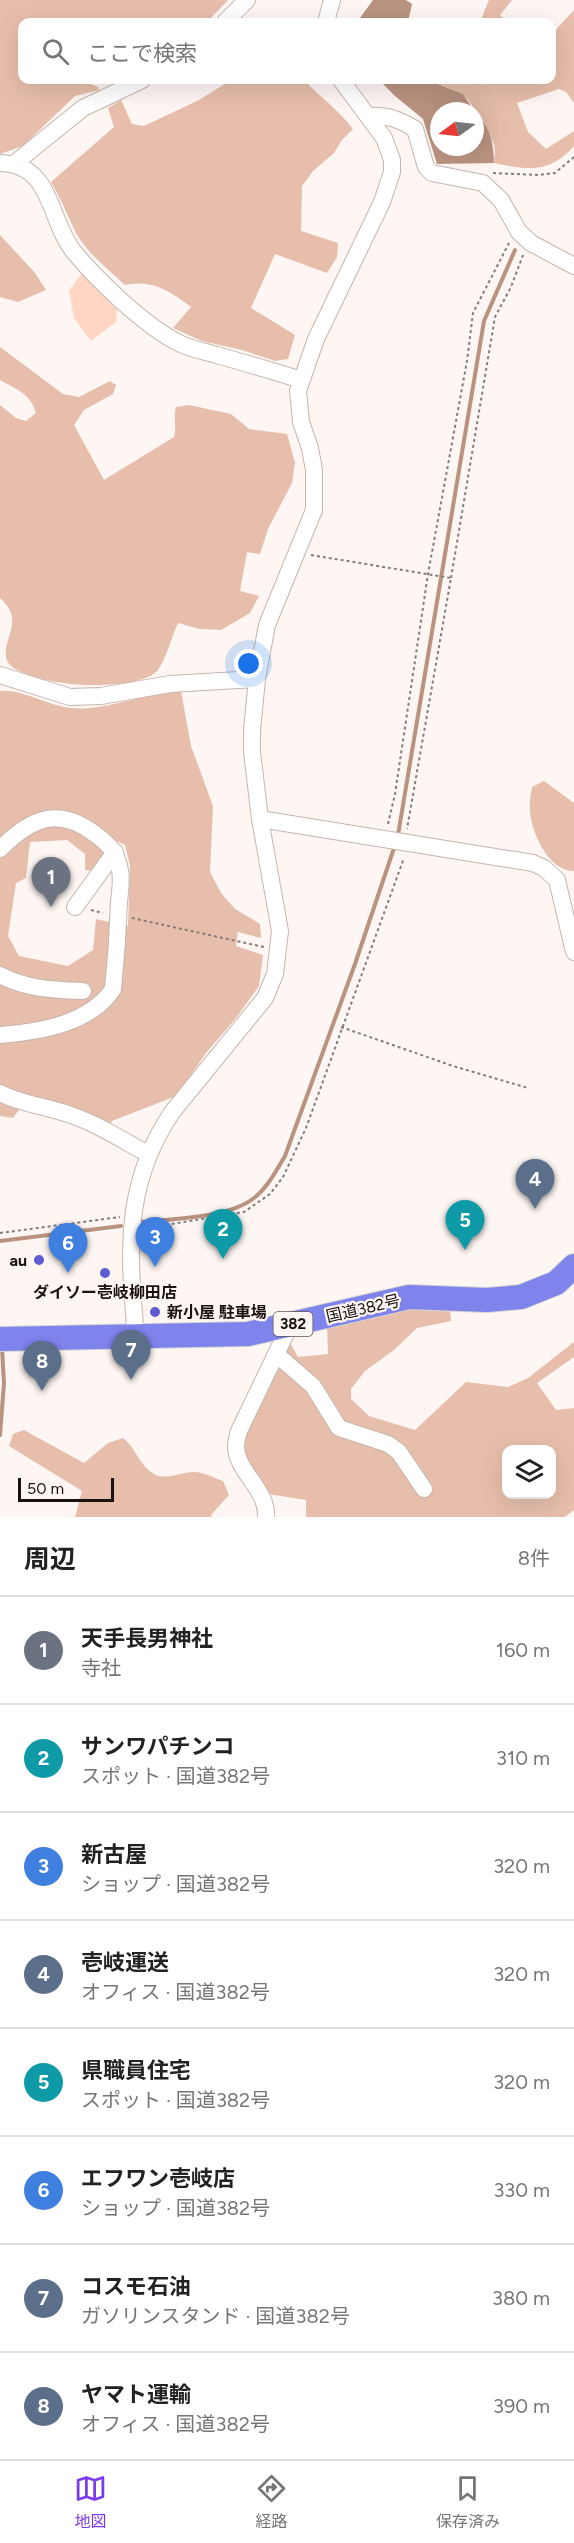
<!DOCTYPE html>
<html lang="ja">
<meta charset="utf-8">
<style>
:root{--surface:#fff;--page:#f6f6f6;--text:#222;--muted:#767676;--line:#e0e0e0;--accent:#7c3aed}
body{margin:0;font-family:Figtree,"Noto Sans JP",sans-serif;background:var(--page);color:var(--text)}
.controls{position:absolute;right:18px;bottom:18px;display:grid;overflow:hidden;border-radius:12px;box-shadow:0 6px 24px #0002}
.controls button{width:54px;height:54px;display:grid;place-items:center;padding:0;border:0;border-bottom:2px solid var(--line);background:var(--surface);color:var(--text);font:30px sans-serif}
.compass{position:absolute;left:430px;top:102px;width:54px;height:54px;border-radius:50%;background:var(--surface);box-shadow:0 6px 24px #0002;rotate:255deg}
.scale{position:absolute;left:18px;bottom:15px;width:96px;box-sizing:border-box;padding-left:6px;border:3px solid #181310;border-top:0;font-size:16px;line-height:21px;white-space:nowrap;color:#181310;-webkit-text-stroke:4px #fdf6f3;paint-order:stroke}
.you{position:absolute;left:249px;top:664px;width:21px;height:21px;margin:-15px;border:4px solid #fff;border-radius:50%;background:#1a73e8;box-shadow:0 0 0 9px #1a73e833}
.badge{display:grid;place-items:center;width:39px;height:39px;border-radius:50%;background:var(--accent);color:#fff;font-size:20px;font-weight:700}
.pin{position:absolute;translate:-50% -50px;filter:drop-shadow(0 2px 3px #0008)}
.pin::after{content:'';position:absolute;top:32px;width:21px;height:18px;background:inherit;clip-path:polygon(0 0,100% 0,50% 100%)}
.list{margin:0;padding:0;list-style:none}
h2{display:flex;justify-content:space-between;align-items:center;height:78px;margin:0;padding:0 24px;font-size:26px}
h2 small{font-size:20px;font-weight:400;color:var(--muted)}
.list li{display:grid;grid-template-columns:39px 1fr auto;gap:18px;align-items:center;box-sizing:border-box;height:108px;padding:0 24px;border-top:2px solid var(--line)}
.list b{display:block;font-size:22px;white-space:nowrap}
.list p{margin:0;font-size:20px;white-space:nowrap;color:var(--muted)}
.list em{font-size:20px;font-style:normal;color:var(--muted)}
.icon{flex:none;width:33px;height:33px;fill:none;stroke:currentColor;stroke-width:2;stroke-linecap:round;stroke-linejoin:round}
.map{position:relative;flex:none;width:574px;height:1517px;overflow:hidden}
.search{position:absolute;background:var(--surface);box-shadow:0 6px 24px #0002;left:18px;right:18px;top:18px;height:66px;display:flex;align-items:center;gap:15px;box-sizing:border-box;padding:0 21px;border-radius:12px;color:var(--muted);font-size:22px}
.sheet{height:942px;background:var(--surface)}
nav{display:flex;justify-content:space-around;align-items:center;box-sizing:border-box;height:84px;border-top:2px solid var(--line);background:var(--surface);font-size:16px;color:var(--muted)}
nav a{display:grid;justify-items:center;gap:3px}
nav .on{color:var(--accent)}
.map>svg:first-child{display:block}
</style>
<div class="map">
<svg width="574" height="1517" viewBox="0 0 574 1517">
<rect width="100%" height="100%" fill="#fdf6f3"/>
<path fill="#ffd6c4" d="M82 273 117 310 116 322 91 341 74 318 69 291Z"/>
<g fill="#e7beab" fill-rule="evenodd">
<path d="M0 0H228L207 22H22V80H82L98 87 99 90 75 96 23 146 0 154Z"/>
<path d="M489 0H512L500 15 508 22H480Z"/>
<path d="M574 10V103L566 92 559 89 517 103 528 132 546 149 574 131V146C549 174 528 170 494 163 494 158 496 150 494 145 491 135 469 98 462 94 452 89 439 84 428 80H552V34Z"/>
<path d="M231 80H304C320 97 339 110 353 129L342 140 334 153 313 171 302 186 301 231 338 243 337 257 327 273 275 254 251 308 295 335 288 359 275 361 242 350 202 341 173 328 191 307C170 291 152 279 125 285 109 270 87 253 76 233 68 216 61 199 51 182L114 127 108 108 121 100 132 124 144 126 199 100Z"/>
<path d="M0 235 35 273 46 290 18 302 0 297Z"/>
<path d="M0 347 63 394 79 397 110 381 116 385 113 394 84 410 74 425 104 480 174 437C177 424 173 418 176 407L189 405 231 414 249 429 287 434 295 463 292 483 268 529 260 554 247 552 240 591 259 596 250 613 221 630 200 629 178 623C172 636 166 659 158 670 139 694 23 688 7 661 0 639 27 622 0 598V405L16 418 26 421 36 413C31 394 16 389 0 380Z"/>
<path d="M0 691C21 688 48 706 71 708 94 710 114 704 135 699 150 695 166 694 181 691L191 746 213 806 210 872 221 893 235 909 260 924 261 938 238 932 236 946 263 955 259 986 236 1018 206 1053 176 1096 112 1121 110 1125 27 1099 13 1118 0 1116ZM67 840 85 854V870L93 871 114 840 125 845 130 866 128 926 96 919 93 950 68 966 19 956 8 936 16 883 26 878 30 842Z"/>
<path d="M544 781 574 803V871C549 872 531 832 530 811 529 803 531 794 532 787Z"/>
<path d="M423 1307 450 1311 451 1321 417 1328 394 1350 365 1371 351 1389V1399L369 1416 415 1430 466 1382 508 1387 528 1378 574 1342V1357L537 1383 556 1410 574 1408V1510L565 1517H306V1500L268 1494 239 1449 289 1341 298 1357 328 1354 327 1323ZM506 1450H552V1494H506Z"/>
<path d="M24 1430 84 1463 108 1443 123 1438C136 1448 139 1465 154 1474 166 1481 183 1471 196 1472 205 1473 214 1478 223 1481L229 1495 211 1515 212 1517H75L82 1491 9 1446 13 1434Z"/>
</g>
<g fill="#ba9280">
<path d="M373 0H406L412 4 408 22H360V18Z"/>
<path d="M379 80H428L463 94 474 111H439V147H475V113C490 126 494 144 494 163L437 164 423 119 395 96Z"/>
</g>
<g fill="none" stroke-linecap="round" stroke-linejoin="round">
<g stroke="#ba9280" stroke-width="4">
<path d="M398 835 484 321 515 250"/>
<path d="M141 1222C173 1219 229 1218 254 1198 268 1187 276 1171 285 1156L355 964 395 845"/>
<path d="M0 1241 121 1226"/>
<path d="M0 1435 4 1383 2 1348"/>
</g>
<defs>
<g id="minor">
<path d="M225 22 247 0"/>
<path d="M326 22 332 0"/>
<path d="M368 116C387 115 399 119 415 129L426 167 432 173 483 183 501 200 519 232 531 243 574 266"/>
<path d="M0 163C53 164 48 220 74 252 98 281 144 325 177 342 189 349 204 351 217 355 245 363 273 371 301 380"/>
<path d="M15 163 83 108 142 80"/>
<path d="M0 675 70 697 101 696 170 684 257 679"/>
<path d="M260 819 533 863 544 868 557 880 574 952"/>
<path d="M0 849C31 818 58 806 95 834 109 844 117 853 120 870 122 880 120 892 119 902 118 931 116 960 113 989 90 1024 39 1032 0 1035"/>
<path d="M75 907 115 852"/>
<path d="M0 975C27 989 53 990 83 991"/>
<path d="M0 1093C21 1104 45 1106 68 1114 96 1123 122 1140 148 1154"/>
<path d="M135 1336C134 1329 135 1321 134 1313 127 1239 129 1175 173 1111L265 998 275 974 280 931 260 819 252 752V730L257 679 267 625 314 510V470L310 448 301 422 298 391 316 339 382 202 392 172V160L384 138 341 80"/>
<path d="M276 1354 313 1386 339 1428 388 1444 399 1452 424 1489"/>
<path d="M266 1517C268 1489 236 1472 236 1446 236 1441 238 1435 239 1431L290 1325"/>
</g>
<path id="highway" d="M0 1339 248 1334 409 1297 487 1300 521 1297 556 1283 574 1266"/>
</defs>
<use href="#minor" stroke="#c5b5ad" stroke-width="18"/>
<use href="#highway" stroke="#d5d5d4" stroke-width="26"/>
<g stroke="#837d7a" stroke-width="2" stroke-dasharray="3 3" stroke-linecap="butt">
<path d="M493 173 538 175 555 173 574 157"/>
<path d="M311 555 451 578 407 829"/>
<path d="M451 578 495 317 511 287 523 255"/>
<path d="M388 824 395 794 428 574 467 361 473 313 509 243"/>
<path d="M91 910 103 913"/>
<path d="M132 918 264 947"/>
<path d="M341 1027 453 1066 528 1088"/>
<path d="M148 1228 244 1212 270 1194 283 1177 306 1128 404 858"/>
<path d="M0 1233 120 1217"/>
</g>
<use href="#minor" stroke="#fff" stroke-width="16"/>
<use href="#highway" stroke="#7f83ec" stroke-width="24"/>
</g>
<g fill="#5e5bd4" stroke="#fdf6f3" stroke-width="2">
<circle cx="39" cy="1260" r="6"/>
<circle cx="105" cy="1273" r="6"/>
<circle cx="155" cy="1312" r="6"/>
</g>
<g text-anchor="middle" stroke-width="4.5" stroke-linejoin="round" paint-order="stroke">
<rect fill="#fdf6f3" stroke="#5d5754" stroke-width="1.5" x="273.5" y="1312" width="39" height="24" rx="4.5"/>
<g font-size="15" font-weight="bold" fill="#181310">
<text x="293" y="1329">382</text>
</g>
<g font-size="16" font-weight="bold" fill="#181310" stroke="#fdf6f3" text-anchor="end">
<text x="27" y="1266">au</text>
<text x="105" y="1298" text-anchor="middle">ダイソー壱岐柳田店</text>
<text x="167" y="1318" text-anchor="start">新小屋 駐車場</text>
</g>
<g font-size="16" fill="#181310" stroke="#fdf6f3">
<text transform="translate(363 1308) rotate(-13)" y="6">国道382号</text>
</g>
</g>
</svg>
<div class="controls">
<button><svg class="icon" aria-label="layers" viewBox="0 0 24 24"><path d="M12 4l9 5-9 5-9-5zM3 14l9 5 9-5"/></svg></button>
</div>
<svg class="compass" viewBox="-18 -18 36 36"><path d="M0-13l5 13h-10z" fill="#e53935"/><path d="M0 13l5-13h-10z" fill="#767676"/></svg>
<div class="scale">50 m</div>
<div class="you"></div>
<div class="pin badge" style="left:51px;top:907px;background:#6b7280">1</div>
<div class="pin badge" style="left:223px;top:1259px;background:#0f9aa8">2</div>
<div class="pin badge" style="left:155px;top:1267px;background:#3f7fe0">3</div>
<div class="pin badge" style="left:535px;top:1209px;background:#5c6f8a">4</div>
<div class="pin badge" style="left:465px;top:1250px;background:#0f9aa8">5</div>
<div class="pin badge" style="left:68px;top:1273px;background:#3f7fe0">6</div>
<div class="pin badge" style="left:131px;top:1380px;background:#5c6f8a">7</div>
<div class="pin badge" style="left:42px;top:1391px;background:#5c6f8a">8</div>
<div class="search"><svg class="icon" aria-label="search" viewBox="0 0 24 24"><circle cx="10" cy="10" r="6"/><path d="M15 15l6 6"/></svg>ここで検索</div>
</div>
<section class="sheet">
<h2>周辺<small>8件</small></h2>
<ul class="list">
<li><span class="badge" style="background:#6b7280">1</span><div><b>天手長男神社</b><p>寺社</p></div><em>160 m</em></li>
<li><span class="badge" style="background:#0f9aa8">2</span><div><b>サンワパチンコ</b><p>スポット · 国道382号</p></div><em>310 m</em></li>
<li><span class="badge" style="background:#3f7fe0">3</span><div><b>新古屋</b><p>ショップ · 国道382号</p></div><em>320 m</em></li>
<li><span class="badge" style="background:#5c6f8a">4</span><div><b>壱岐運送</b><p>オフィス · 国道382号</p></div><em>320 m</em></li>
<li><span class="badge" style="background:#0f9aa8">5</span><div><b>県職員住宅</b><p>スポット · 国道382号</p></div><em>320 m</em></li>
<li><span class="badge" style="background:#3f7fe0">6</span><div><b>エフワン壱岐店</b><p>ショップ · 国道382号</p></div><em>330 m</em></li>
<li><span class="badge" style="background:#5c6f8a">7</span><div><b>コスモ石油</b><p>ガソリンスタンド · 国道382号</p></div><em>380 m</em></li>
<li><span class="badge" style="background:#5c6f8a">8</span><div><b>ヤマト運輸</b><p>オフィス · 国道382号</p></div><em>390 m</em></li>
</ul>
</section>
<nav>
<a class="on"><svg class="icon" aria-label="map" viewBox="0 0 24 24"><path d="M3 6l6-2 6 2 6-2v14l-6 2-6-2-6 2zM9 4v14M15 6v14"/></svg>地図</a>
<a><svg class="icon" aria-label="directions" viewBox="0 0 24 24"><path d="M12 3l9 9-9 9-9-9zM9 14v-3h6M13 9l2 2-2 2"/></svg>経路</a>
<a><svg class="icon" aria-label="saved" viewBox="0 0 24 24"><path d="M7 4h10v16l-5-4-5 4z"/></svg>保存済み</a>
</nav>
